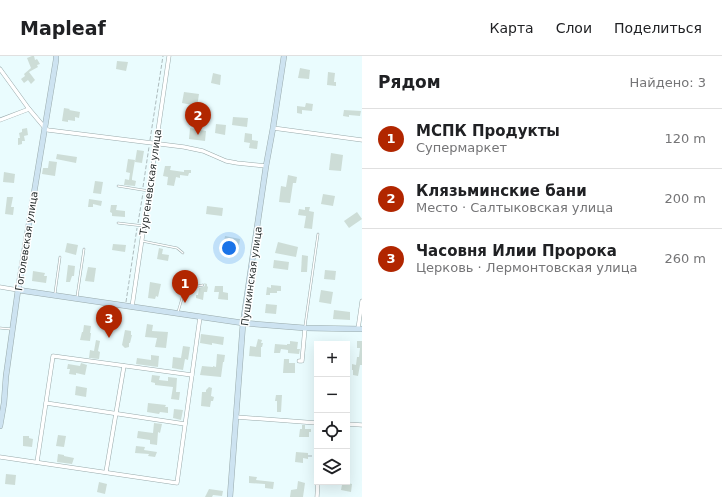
<!DOCTYPE html>
<html lang="ru">
<meta charset="utf-8">
<style>
:root{--surface:#fff;--page:#f2f2f2;--text:#202124;--muted:#757577;--line:#e0e0e0;--accent:#b12600}
body{margin:0;font-family:"DejaVu Sans",sans-serif;background:var(--page);color:var(--text)}
.controls{position:absolute;right:12px;bottom:12px;display:grid;overflow:hidden;border-radius:0px;box-shadow:0 4px 16px #0002}
.controls button{width:36px;height:36px;display:grid;place-items:center;padding:0;border:0;border-bottom:1px solid var(--line);background:var(--surface);color:var(--text);font:20px sans-serif}
.you{position:absolute;left:229px;top:192px;width:14px;height:14px;margin:-10px;border:3px solid #fff;border-radius:50%;background:#1a73e8;box-shadow:0 0 0 6px #1a73e833}
.badge{display:grid;place-items:center;width:26px;height:26px;border-radius:50%;background:var(--accent);color:#fff;font-size:13px;font-weight:700}
.pin{position:absolute;translate:-50% -33px;filter:drop-shadow(0 1px 2px #0008)}
.pin::after{content:'';position:absolute;top:21px;width:14px;height:12px;background:inherit;clip-path:polygon(0 0,100% 0,50% 100%)}
.list{margin:0;padding:0;list-style:none}
h2{display:flex;justify-content:space-between;align-items:center;height:52px;margin:0;padding:0 16px;font-size:17px}
h2 small{font-size:13px;font-weight:400;color:var(--muted)}
.list li{display:grid;grid-template-columns:26px 1fr auto;gap:12px;align-items:center;box-sizing:border-box;height:60px;padding:0 16px;border-top:1px solid var(--line)}
.list b{display:block;font-size:15px;white-space:nowrap}
.list p{margin:0;font-size:13px;white-space:nowrap;color:var(--muted)}
.list em{font-size:13px;font-style:normal;color:var(--muted)}
.icon{flex:none;width:22px;height:22px;fill:none;stroke:currentColor;stroke-width:2;stroke-linecap:round;stroke-linejoin:round}
.map{position:relative;flex:none;width:362px;height:441px;overflow:hidden}
header{display:flex;align-items:center;gap:24px;box-sizing:border-box;height:56px;padding:0 20px;background:var(--surface);border-bottom:1px solid var(--line)}
header strong{font-size:19px}
nav{display:flex;gap:22px;margin-inline-start:auto;font-size:14px}
main{display:flex}
aside{flex:1;background:var(--surface)}
.map>svg:first-child{display:block}
</style>
<header>
<strong>Mapleaf</strong>
<nav><a>Карта</a><a>Слои</a><a>Поделиться</a></nav>
</header>
<main>
<div class="map">
<svg width="362" height="441" viewBox="0 0 362 441">
<rect width="100%" height="100%" fill="#eafcfe"/>
<g fill="#cdddd7">
<path d="M32 0H34L35 4 37 3 40 8 37 9 38 11 29 16 35 24 31 28 28 24 24 27 21 23 25 20 24 18 31 12 27 2Z"/>
<path d="M117 5 128 6 126 15 116 13Z"/>
<path d="M300 12 310 14 309 23 298 22Z"/>
<path d="M328 16 335 17 334 26H336V30L327 29Z"/>
<path d="M213 17 221 19 220 29 211 27Z"/>
<path d="M184 36 199 38 197 51 201 52 200 57 191 56 192 49 182 47Z"/>
<path d="M306 47 313 48 312 55 302 54V58L297 57V50L305 51Z"/>
<path d="M64 52 70 53 69 54 80 56 79 62 75 61V65L68 64V66L62 65Z"/>
<path d="M344 54 361 55 360 60 349 59V61L343 60Z"/>
<path d="M233 61 248 62 247 71 232 69Z"/>
<path d="M216 68 226 69 225 79 215 77Z"/>
<path d="M27 72 28 79 24 80 25 85H22V88L18 89V82H20L19 77 22 76V73Z"/>
<path d="M190 72 206 75 205 85 189 83Z"/>
<path d="M245 77 252 78V84L258 85 257 93 249 92 250 87 244 86Z"/>
<path d="M137 94 144 95 142 107 135 106Z"/>
<path d="M331 97 343 99 341 115 329 114Z"/>
<path d="M57 98 77 101 76 107 56 103Z"/>
<path d="M128 103 135 104 132 122V124L136 125 135 130 124 129 125 123 129 124 130 117 126 116Z"/>
<path d="M49 105 57 106 55 120 42 118 43 112H48Z"/>
<path d="M165 110H171L170 114 184 116V114H191V117H189L188 120 180 119V122L176 121 174 130 167 129 168 121 163 120Z"/>
<path d="M4 116 15 118 14 127 3 126Z"/>
<path d="M288 119 297 121 296 127H293L290 147 279 146 281 130 286 131Z"/>
<path d="M95 125 103 126 101 138 93 137Z"/>
<path d="M323 138 335 140 333 150 321 148Z"/>
<path d="M7 141H13L11 151H14L13 159 5 158Z"/>
<path d="M89 143 102 145 101 150 93 148V151H88Z"/>
<path d="M111 149H117L116 154 125 155V161L112 160V157L110 156Z"/>
<path d="M207 150 223 152 222 160 206 158Z"/>
<path d="M305 151H310L309 155 314 156 312 173 304 172 306 160 298 159 299 153 305 154Z"/>
<path d="M357 156 362 163 349 172 344 165Z"/>
<path d="M225 180 240 183 239 189 224 187Z"/>
<path d="M278 186 298 191 296 201 275 197Z"/>
<path d="M67 187 78 189 76 199 65 196Z"/>
<path d="M113 188 126 189 125 196 112 194Z"/>
<path d="M159 192 163 193 162 198 169 199 168 205 157 203Z"/>
<path d="M302 199 308 200 307 216H301Z"/>
<path d="M274 204 289 206 288 214 273 212Z"/>
<path d="M68 209 75 210 74 220H72L70 226H66Z"/>
<path d="M88 211 96 212 94 226 85 225Z"/>
<path d="M325 214 336 215 335 224 324 223Z"/>
<path d="M33 215 45 217 44 220H47L46 227 32 225Z"/>
<path d="M150 226 161 228 158 241 156 240 155 243 148 242Z"/>
<path d="M204 227 207 228V230L208 231 207 236H204L203 244 196 242V239H198L199 232 205 230V229Z"/>
<path d="M271 229 281 230V235H277V237H270V239H266L267 231 271 232Z"/>
<path d="M215 230H223V236L228 237V244L218 243 219 236H214Z"/>
<path d="M321 234 333 236 331 248 319 246Z"/>
<path d="M266 248 277 249 276 258 265 257Z"/>
<path d="M334 254 350 256V264L333 263Z"/>
<path d="M104 257 115 258 114 264H109V270H102Z"/>
<path d="M147 268 153 269 152 275 168 276 166 292 155 291 157 282 145 281Z"/>
<path d="M84 269 91 270 90 277H91L90 285 80 284 82 276H83Z"/>
<path d="M125 274 131 275V279H132L130 287H129V291L125 292 122 289Z"/>
<path d="M201 278 224 281 223 289 212 287V289L200 287Z"/>
<path d="M258 283 262 284 261 287H263L262 291H261V301L249 300 250 290 256 291Z"/>
<path d="M96 284 100 285 98 295 100 296 99 303 89 302 90 294 94 295Z"/>
<path d="M290 285 298 286 297 293H300L299 298 288 297V294L281 293 280 297H274L275 288 287 289V288H290Z"/>
<path d="M357 285H362V309H360L358 320 353 319V314H352V308L356 309 357 301H359L360 292H357Z"/>
<path d="M183 290 190 291 188 304 185 303 183 314 172 312 173 301 181 302Z"/>
<path d="M217 298 225 299 224 306H223L221 321 200 319 202 310 213 311V310L216 311Z"/>
<path d="M151 299 159 300 158 311 136 308 137 302 151 304Z"/>
<path d="M284 303H289V307H295V317H283Z"/>
<path d="M81 307 87 309 85 319 76 317V319L69 318 70 313H67L68 308 80 310Z"/>
<path d="M152 319 160 320 159 324 168 325V321L177 322 176 336H180L179 344 171 343 173 331 155 329V327L151 326Z"/>
<path d="M76 330 87 332 86 341 75 339Z"/>
<path d="M209 331 212 332 211 340 214 341 213 345H211L210 351 201 350 202 336H206V334Z"/>
<path d="M276 339H282L281 356H277V345H275Z"/>
<path d="M148 347 166 349 165 351H168V357L160 356 159 358 147 356Z"/>
<path d="M174 353 183 354 181 364 173 362Z"/>
<path d="M154 367 162 368 160 377 158 376 157 389 150 388V384L137 382 138 375 153 377Z"/>
<path d="M302 369H305V373H311V376H309V381H299L300 373H302Z"/>
<path d="M58 379 66 380 64 391 56 390Z"/>
<path d="M23 380H29V382L33 383 32 391 23 390Z"/>
<path d="M136 390 145 391 144 394 157 396 155 401 148 400 149 398 135 397Z"/>
<path d="M296 396 308 397V403L303 402V407L295 406Z"/>
<path d="M58 398 64 399V400L74 402 72 408 57 406Z"/>
<path d="M6 418 16 419 15 429 5 428Z"/>
<path d="M249 420 257 421 256 424 274 426 273 433 265 432V428L249 427Z"/>
<path d="M298 425 305 427 303 441H290L291 434 297 433Z"/>
<path d="M99 426 107 428 105 438 97 436Z"/>
<path d="M325 426H343L352 428 351 436 341 434 342 429H325Z"/>
<path d="M209 433 223 435 222 440 213 439 212 441H205Z"/>
</g>
<g fill="none" stroke-linecap="round" stroke-linejoin="round">
<defs>
<g id="lane">
<path d="M118 130 149 135"/>
<path d="M118 167 144 170"/>
<path d="M142 185 177 192 183 197"/>
<path d="M55 237 60 201"/>
<path d="M77 241 84 193"/>
<path d="M178 256 183 239 188 232 203 229"/>
<path d="M305 270 318 178"/>
<path d="M0 272 11 273"/>
</g>
<g id="street">
<path d="M0 13 29 53 45 72 48 74 184 91 203 95 226 105 237 107 266 110"/>
<path d="M0 64 29 53"/>
<path d="M273 72 362 84"/>
<path d="M0 231 18 234"/>
<path d="M132 251 169 0"/>
<path d="M358 273 362 245"/>
<path d="M299 305H302L305 272"/>
<path d="M46 347 185 368"/>
<path d="M236 361 317 367"/>
<path d="M347 368 362 369"/>
<path d="M0 401 177 427 200 261"/>
<path d="M37 406 53 300 192 319"/>
<path d="M106 416 124 310"/>
<path d="M317 441 318 426"/>
</g>
<g id="secondary">
<path d="M18 234 243 267 305 272 362 273"/>
<path d="M0 370 4 347 6 320 18 234 56 4V0"/>
<path d="M230 441 243 267 266 110 273 72 284 0"/>
</g>
</defs>
<use href="#lane" stroke="#99aaab" stroke-width="2.5"/>
<use href="#street" stroke="#99aaab" stroke-width="4.5"/>
<use href="#secondary" stroke="#99aaab" stroke-width="6"/>
<g stroke="#adbbbd" stroke-width="1" stroke-dasharray="4 2" stroke-linecap="butt">
<path d="M150 84 163 0"/>
<path d="M143 131 149 91"/>
<path d="M138 167 143 137"/>
<path d="M126 246 137 172"/>
<path d="M308 400H317"/>
</g>
<use href="#lane" stroke="#fff" stroke-width="1.5"/>
<use href="#street" stroke="#fff" stroke-width="3.5"/>
<use href="#secondary" stroke="#cde3f1" stroke-width="5"/>
</g>
<g text-anchor="middle" stroke-width="3" stroke-linejoin="round" paint-order="stroke">
<g font-size="10" fill="#222929" stroke="#fff">
<text transform="translate(150 126) rotate(-82)" y="4">Тургеневская улица</text>
<text transform="translate(26 185) rotate(-81)" y="4">Гоголевская улица</text>
<text transform="translate(251 220) rotate(-82)" y="4">Пушкинская улица</text>
</g>
</g>
</svg>
<div class="controls">
<button>+</button>
<button>−</button>
<button><svg class="icon" aria-label="locate" viewBox="0 0 24 24"><circle cx="12" cy="12" r="6"/><path d="M12 2v4M12 18v4M2 12h4M18 12h4"/></svg></button>
<button><svg class="icon" aria-label="layers" viewBox="0 0 24 24"><path d="M12 4l9 5-9 5-9-5zM3 14l9 5 9-5"/></svg></button>
</div>
<div class="you"></div>
<div class="pin badge" style="left:185px;top:247px">1</div>
<div class="pin badge" style="left:198px;top:79px">2</div>
<div class="pin badge" style="left:109px;top:282px">3</div>
</div>
<aside>
<h2>Рядом<small>Найдено: 3</small></h2>
<ul class="list">
<li><span class="badge">1</span><div><b>МСПК Продукты</b><p>Супермаркет</p></div><em>120 m</em></li>
<li><span class="badge">2</span><div><b>Клязьминские бани</b><p>Место · Салтыковская улица</p></div><em>200 m</em></li>
<li><span class="badge">3</span><div><b>Часовня Илии Пророка</b><p>Церковь · Лермонтовская улица</p></div><em>260 m</em></li>
</ul>
</aside>
</main>
